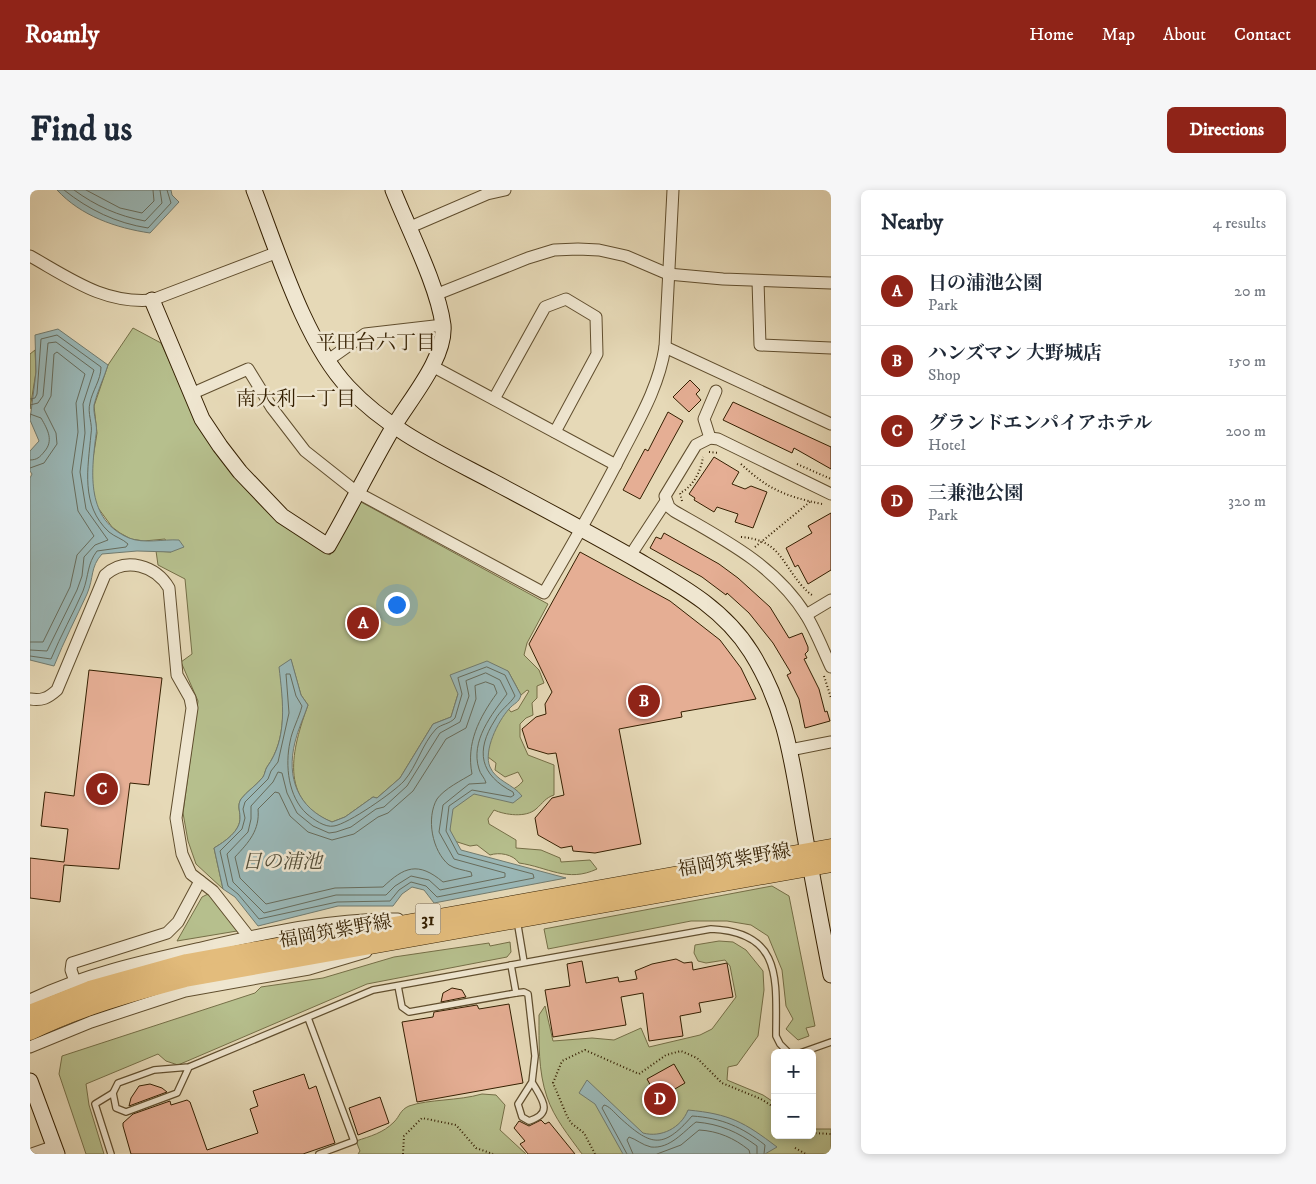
<!DOCTYPE html>
<meta charset="utf-8">
<style>
:root{--surface:#fff;--page:#f6f6f7;--text:#1f2937;--muted:#747a83;--line:#e0e1e3;--accent:#8f2418}
body{margin:0;font-family:"IM FELL DW Pica","Noto Serif JP",serif;background:var(--page);color:var(--text)}
.controls{position:absolute;right:15px;bottom:15px;display:grid;overflow:hidden;border-radius:8px;box-shadow:0 2px 8px #0003}
.controls button{width:45px;height:45px;display:grid;place-items:center;padding:0;border:0;border-bottom:1px solid var(--line);background:var(--surface);color:var(--text);font:25px sans-serif}
.you{position:absolute;left:366px;top:414px;width:18px;height:18px;margin:-12px;border:4px solid #fff;border-radius:50%;background:#1a73e8;box-shadow:0 0 0 8px #1a73e833}
.badge{display:grid;place-items:center;width:32px;height:32px;border-radius:50%;background:var(--accent);color:#fff;font-size:16px;font-weight:700}
.pin{position:absolute;translate:-50% -50%;border:2px solid #fff;box-shadow:0 1px 5px #0006}
.list{margin:0;padding:0;list-style:none}
h2{display:flex;justify-content:space-between;align-items:center;height:65px;margin:0;padding:0 20px;font-size:21px}
h2 small{font-size:16px;font-weight:400;color:var(--muted)}
.list li{display:grid;grid-template-columns:32px 1fr auto;gap:15px;align-items:center;box-sizing:border-box;height:70px;padding:0 20px;border-top:1px solid var(--line)}
.list b{display:block;font-size:19px;white-space:nowrap}
.list p{margin:0;font-size:16px;white-space:nowrap;color:var(--muted)}
.list em{font-size:16px;font-style:normal;color:var(--muted)}
.map{position:relative;flex:none;width:801px;height:964px;overflow:hidden;border-radius:8px}
header{display:flex;align-items:center;gap:30px;box-sizing:border-box;height:70px;padding:0 25px;background:var(--accent);color:#fff}
header strong{font-size:24px}
nav{display:flex;gap:28px;margin-inline-start:auto;font-size:18px}
.intro{display:flex;align-items:center;justify-content:space-between;box-sizing:border-box;height:120px;padding:0 30px}
h1{margin:0;font-size:35px}
.button{padding:12px 22px;border-radius:8px;background:var(--accent);color:#fff;font-size:18px;font-weight:700}
main{display:flex;gap:30px;padding:0 30px}
aside{flex:1;background:var(--surface);border-radius:8px;box-shadow:0 2px 8px #0003}
.map>svg:first-child{display:block}
</style>
<header>
<strong>Roamly</strong>
<nav><a>Home</a><a>Map</a><a>About</a><a>Contact</a></nav>
</header>
<div class="intro"><h1>Find us</h1><a class="button">Directions</a></div>
<main>
<div class="map">
<svg width="801" height="964" viewBox="0 0 801 964">
<rect width="100%" height="100%" fill="#e6d9b7"/>
<filter id="stains"><feTurbulence type="fractalNoise" baseFrequency=".004" numOctaves="4"/><feColorMatrix values="0 0 0 0 .2 0 0 0 0 .09 0 0 0 0 .02 0 0 0 .5 -.17"/></filter>
<radialGradient id="worn" r=".72"><stop offset=".6" stop-color="#630" stop-opacity="0"/><stop offset="1" stop-color="#630" stop-opacity=".3"/></radialGradient>
<g fill="#b6bf8d" stroke="#756f47">
<path d="M103 138 131 153 155 206 252 332 300 365 331 312 518 414 497 453 494 465 509 480 514 493 507 496V508L502 513 503 525 496 528 490 534V547L498 565 524 575V605C515 608 513 613 506 619 496 628 475 625 464 620L458 629 459 634 486 650V658L511 660 530 668 531 672 560 670 567 679C537 693 518 677 489 673 483 664 469 662 460 665L447 655 440 656 421 650 418 625 431 601C451 602 479 609 493 591L488 582 475 587 465 580 466 573 450 561 476 516 481 522 488 519 499 501 497 500 491 505 478 481 428 504 421 527 403 534 370 588 347 608 343 607 315 627 302 632C248 610 262 559 278 515L271 505 261 470 250 477C253 511 258 548 237 577 235 580 235 584 233 587 227 595 217 601 211 609 207 616 210 620 210 627 211 641 194 652 184 658L193 699 166 674 158 651 153 623 168 511 151 472 162 464 155 389 128 375 126 361 141 362 135 349 114 351 101 349 90 343 82 337 66 315 63 299 61 281 67 243 64 216 78 175Z"/>
<path d="M5 160 6 182 0 219V164Z"/>
<path d="M742 696 759 706 785 836 776 838 779 846 768 850 756 839 763 829 756 816 752 780 738 746 721 735 697 731H661L518 759 514 739Z"/>
<path d="M180 703 207 741 147 751 172 707Z"/>
<path d="M689 751 703 752 716 760 733 781 734 800 728 846 707 875 698 877 697 890 733 905 745 913V945H782V939H801V964H552C539 946 524 928 517 907 508 881 509 852 509 825L515 816 523 851 562 848 584 850 611 838 619 857 670 845 682 839 706 807 700 776 695 770 676 773 668 771 664 763 665 755Z"/>
<path d="M480 752 481 762 477 767 337 794 148 875 136 871 128 864 56 894 59 915 74 964H56L29 884 32 866 225 803 231 797 293 788 364 767 459 753 460 756Z"/>
<path d="M452 904 466 905 475 915 470 940 496 964H328L330 961 326 951C341 946 353 943 364 932 370 926 370 920 379 916 399 909 428 911 452 904Z"/>
</g>
<g fill="#9ab8b8" stroke="#717b6f">
<path d="M27 0H141L142 5 149 12 120 43C86 38 51 26 27 0Z"/>
<path d="M28 139 78 175C74 188 67 202 64 215 63 225 68 235 66 245 61 283 56 330 99 348 114 354 133 349 149 350L154 357 141 362 107 361 72 364C60 377 64 388 57 404 46 428 34 451 24 476L0 470V288L2 284 0 281V261L9 251 0 230 6 182 5 145Z"/>
<path d="M261 469 271 505 278 515C274 527 268 539 265 552 256 588 268 618 302 632L315 627 343 607 347 608 370 588 403 534 421 527 428 504 420 485 457 471 478 481 491 505C489 513 484 513 479 519 468 531 453 561 460 577 466 591 483 594 492 606L483 613 444 604 423 619 420 640 431 660 536 688 404 713 394 700 382 697 372 704 363 716H308L228 736 205 707 193 699 184 658C194 652 211 641 210 627 210 620 207 616 211 609 217 601 227 595 233 587 235 584 235 580 237 577 258 548 253 512 249 477Z"/>
<path d="M557 890 613 943C631 948 651 938 658 920 700 924 714 932 747 957L735 964H593L565 914 549 903Z"/>
</g>
<g fill="none" stroke-linecap="round" stroke-linejoin="round">
<g stroke="#676c5c" stroke-width="1">
<path d="M34 0C59 20 86 33 118 38L141 13 137 0"/>
<path d="M44 0C66 16 88 26 115 31L132 13 130 0"/>
<path d="M56 0 90 18 112 23 124 11 123 0"/>
<path d="M0 209 5 208 7 204 11 149 27 145 71 177C71 190 62 201 60 213 57 223 63 234 61 244 58 278 50 315 79 342 85 347 93 349 98 354L96 357 67 361C57 374 59 385 53 401 43 424 31 445 21 469L0 466"/>
<path d="M0 215 8 213 13 206 18 153 26 152 64 180 53 214 55 243 50 282 56 319 78 350 65 355 54 367 52 386 47 400 17 461 0 460"/>
<path d="M0 224 11 228C18 240 24 251 14 262 10 267 7 270 0 270"/>
<path d="M0 278 14 273 27 254 26 243 14 219 21 206 24 164 27 162 55 184 46 213 48 242 42 282 48 321 64 346 47 365 40 397 13 452H0"/>
<path d="M457 477 475 485 485 506C480 514 470 520 465 530 445 561 450 585 483 602L484 605 481 607 442 600 419 616 416 641 428 664 503 684 504 688 407 707 396 696 381 692 369 700 360 711 307 712 229 729 208 704 198 696 190 661 212 639 215 628 213 619 215 612 238 589 241 581 248 572 259 523 256 484H260L266 506 272 516C269 528 262 540 260 552 255 575 258 607 277 624 283 629 295 638 304 636 318 634 364 602 374 591 387 576 392 554 406 539 411 534 420 534 425 528L432 504 428 488Z"/>
<path d="M456 483 470 490 477 504C462 524 440 551 449 579 450 584 455 588 456 593L439 594 413 615 409 642 424 669 475 683V687L410 700 399 690 381 686 365 696 356 705H306L234 723 203 692 197 664 218 642 221 629V616L243 592 248 582 252 583 257 603 267 623 283 636 299 643 306 642 321 637 346 619 354 617 377 596 410 543 430 532 439 506 436 491Z"/>
<path d="M456 492 464 495 467 503C449 528 436 553 442 584 432 590 414 599 407 609 396 628 402 661 419 675 425 679 434 680 441 682L442 686 413 692C388 671 374 677 353 697L305 698 236 714 210 688 205 667C219 652 230 640 228 619L245 602 249 603 260 626 278 642 302 650 324 644 348 627 358 623 383 601 416 549 436 538 446 509 445 496Z"/>
<path d="M597 964 572 918 574 915C579 916 584 922 589 927 620 955 632 961 662 926 692 928 712 937 735 955L734 964"/>
<path d="M603 964 597 950 599 947C606 949 612 955 621 957 640 959 653 942 666 932 690 934 708 942 727 956V964"/>
<path d="M627 964 651 955 669 940C688 941 704 948 719 960L720 964"/>
</g>
</g>
<g fill="#e5ae94" stroke="#341f01">
<path d="M660 190 670 200 666 204 671 210 659 222 643 207Z"/>
<path d="M703 212 801 257V279L764 258 762 263 693 230Z"/>
<path d="M638 222 653 231 610 309 593 300 615 259 618 261Z"/>
<path d="M684 267 709 282 702 294 715 299 721 296 737 302 723 338 705 332 708 324 687 317 684 322 664 310 665 308 659 304Z"/>
<path d="M801 323V380L778 394 768 375 765 377 756 358 782 343 778 336Z"/>
<path d="M634 343 689 374 708 388 740 417 759 448 772 443 778 457V461L775 464 777 468 774 469 789 499 795 522 797 521 800 531 775 538 769 509 757 485 761 483 743 453 719 423 697 403 696 405 672 387 620 358 626 347 631 349Z"/>
<path d="M550 362 640 411 690 450 711 478 726 509 651 522 652 527 589 539 611 654 565 663 543 661 542 656 531 658 508 645 505 628 522 608 534 605 526 563 518 564 498 558 492 539 506 527 516 524 515 514 522 502 499 454Z"/>
<path d="M59 480 132 488 119 595 100 593 89 679 34 675 30 712 0 708V668L34 672 38 639 11 636 15 602 44 606Z"/>
<path d="M646 769 654 773 662 772 663 780 697 773 703 807 669 813 671 822 650 826 653 846 619 851 613 803 591 807 596 835 523 847 515 800 540 796 537 774 552 771 556 793 588 787 589 792 607 789 605 781 622 774Z"/>
<path d="M422 798 432 800 436 807 411 812 413 803Z"/>
<path d="M479 814 493 893 387 912 372 832 403 827 404 822 447 815 449 819Z"/>
<path d="M644 874 655 893 628 909 617 889Z"/>
<path d="M274 884 279 899 286 896 305 953 273 964H101L93 936V933L103 924 140 911 141 915 157 910 160 912 177 960 228 943 220 919 228 916 223 901Z"/>
<path d="M120 894 132 898 137 902 99 916 101 908 109 896Z"/>
<path d="M350 907 359 933 328 945 319 918Z"/>
<path d="M511 930 515 934 519 932 545 964H498L490 954 495 951 484 938 489 931 499 936Z"/>
</g>
<g fill="none" stroke-linecap="round" stroke-linejoin="round">
<defs>
<g id="lane">
<path d="M487 730 494 772"/>
<path d="M368 796 372 817 379 822 486 803 481 775"/>
<path d="M486 803 494 802 498 804 505 866 502 892 488 914 492 927 499 931C525 923 511 908 502 892"/>
<path d="M278 828 324 951 289 964"/>
<path d="M770 863 801 852"/>
<path d="M159 877 147 903 96 922 86 918 83 903 88 893 124 880 159 877 343 800 681 739C753 742 746 790 746 846L750 854 759 863"/>
<path d="M81 964 65 914 83 903"/>
</g>
<g id="street">
<path d="M378 38 457 4 475 0"/>
<path d="M0 66C41 89 74 114 122 110L248 62"/>
<path d="M728 91 730 155 801 158"/>
<path d="M405 105 498 68 524 60 548 59 569 60 596 66 638 84 693 89 801 93"/>
<path d="M635 157 801 234"/>
<path d="M297 171 335 144 413 135"/>
<path d="M402 176 586 275"/>
<path d="M161 204 218 179 242 218 275 261 328 303 514 403C541 357 568 310 592 263 610 228 629 196 635 157L643 0"/>
<path d="M464 209 515 117 536 109 566 127 567 164 525 242"/>
<path d="M680 248 674 229 686 201"/>
<path d="M801 304 688 249 680 248 666 255 635 306 639 317 644 321C693 349 745 375 776 425 786 441 793 460 801 477"/>
<path d="M600 366 636 311"/>
<path d="M776 425 801 410"/>
<path d="M0 509C12 511 18 508 27 500L75 385C96 366 126 376 139 398L147 485 160 508 162 518 146 628 152 664 161 684 183 701 219 747"/>
<path d="M760 560 801 552"/>
<path d="M47 797 41 780 42 773 137 743 148 732 170 691"/>
<path d="M0 810C54 784 113 771 171 758 235 743 302 728 368 729"/>
<path d="M0 857 61 832 155 801 279 779 336 762"/>
<path d="M2 964 25 956"/>
</g>
<g id="secondary">
<path d="M224 0C247 59 275 152 318 197 358 240 411 264 462 291 511 317 560 343 609 371 652 396 694 419 721 462 758 521 763 579 775 646 783 692 792 739 801 785"/>
<path d="M122 110 172 229 190 256 210 282 252 326 298 356C321 316 341 275 364 236 380 209 416 168 413 135 408 96 378 38 363 0"/>
<path d="M0 891 27 964"/>
</g>
<g id="primary">
<path d="M0 824 60 800 157 773 801 658"/>
<path d="M0 841C49 817 102 802 155 788L801 673"/>
</g>
</defs>
<use href="#lane" stroke="#604e2e" stroke-width="8"/>
<use href="#street" stroke="#604e2e" stroke-width="13"/>
<use href="#secondary" stroke="#341f01" stroke-width="17"/>
<use href="#primary" stroke="#341f01" stroke-width="19"/>
<g stroke="#341f01" stroke-width="2" stroke-dasharray="1 2.5" stroke-linecap="butt">
<path d="M679 262 689 263"/>
<path d="M711 274C739 300 755 306 792 314"/>
<path d="M767 274 801 289"/>
<path d="M652 311 650 303C663 297 671 281 673 267"/>
<path d="M711 347C749 350 750 370 772 396 776 400 779 404 784 406"/>
<path d="M725 357 781 311"/>
<path d="M794 486 801 508"/>
<path d="M782 943 801 944"/>
<path d="M765 958 776 964"/>
<path d="M373 964 374 946 392 928 426 935 446 958 463 964"/>
<path d="M565 964 554 943 541 933 537 926 523 893 532 871 555 860 609 884 636 865 651 861 667 868 692 893 731 909 745 918"/>
</g>
<use href="#lane" stroke="#efe6d0" stroke-width="5.5"/>
<use href="#street" stroke="#efe6d0" stroke-width="11"/>
<use href="#secondary" stroke="#efe6d0" stroke-width="15"/>
<use href="#primary" stroke="#e3bc7c" stroke-width="18"/>
</g>
<g text-anchor="middle" stroke-width="5" stroke-linejoin="round" paint-order="stroke">
<rect fill="#efe6d0" stroke="#6c5b3f" stroke-width="1" x="385.5" y="713.5" width="25" height="31" rx="4"/>
<g font-size="18" font-weight="bold" fill="#341f01">
<text x="398" y="735">31</text>
</g>
<g font-size="19" fill="#341f01" stroke="#efe6d0">
<text transform="translate(704 669) rotate(-10)" y="7">福岡筑紫野線</text>
<text transform="translate(305 740) rotate(-10)" y="7">福岡筑紫野線</text>
</g>
<g font-size="20" fill="#341f01" stroke="#efe6d0">
<text x="346" y="159">平田台六丁目</text>
<text x="266" y="215">南大利一丁目</text>
</g>
<g font-size="20" font-style="italic" fill="#534d38" stroke="#efe6d0">
<text x="252" y="678">日の浦池</text>
</g>
</g>
<rect width="100%" height="100%" filter="url(#stains)"/>
<rect width="100%" height="100%" fill="url(#worn)"/>
</svg>
<div class="controls">
<button>+</button>
<button>−</button>
</div>
<div class="you"></div>
<div class="pin badge" style="left:333px;top:433px">A</div>
<div class="pin badge" style="left:614px;top:511px">B</div>
<div class="pin badge" style="left:72px;top:599px">C</div>
<div class="pin badge" style="left:630px;top:909px">D</div>
</div>
<aside>
<h2>Nearby<small>4 results</small></h2>
<ul class="list">
<li><span class="badge">A</span><div><b>日の浦池公園</b><p>Park</p></div><em>20 m</em></li>
<li><span class="badge">B</span><div><b>ハンズマン 大野城店</b><p>Shop</p></div><em>150 m</em></li>
<li><span class="badge">C</span><div><b>グランドエンパイアホテル</b><p>Hotel</p></div><em>200 m</em></li>
<li><span class="badge">D</span><div><b>三兼池公園</b><p>Park</p></div><em>320 m</em></li>
</ul>
</aside>
</main>
